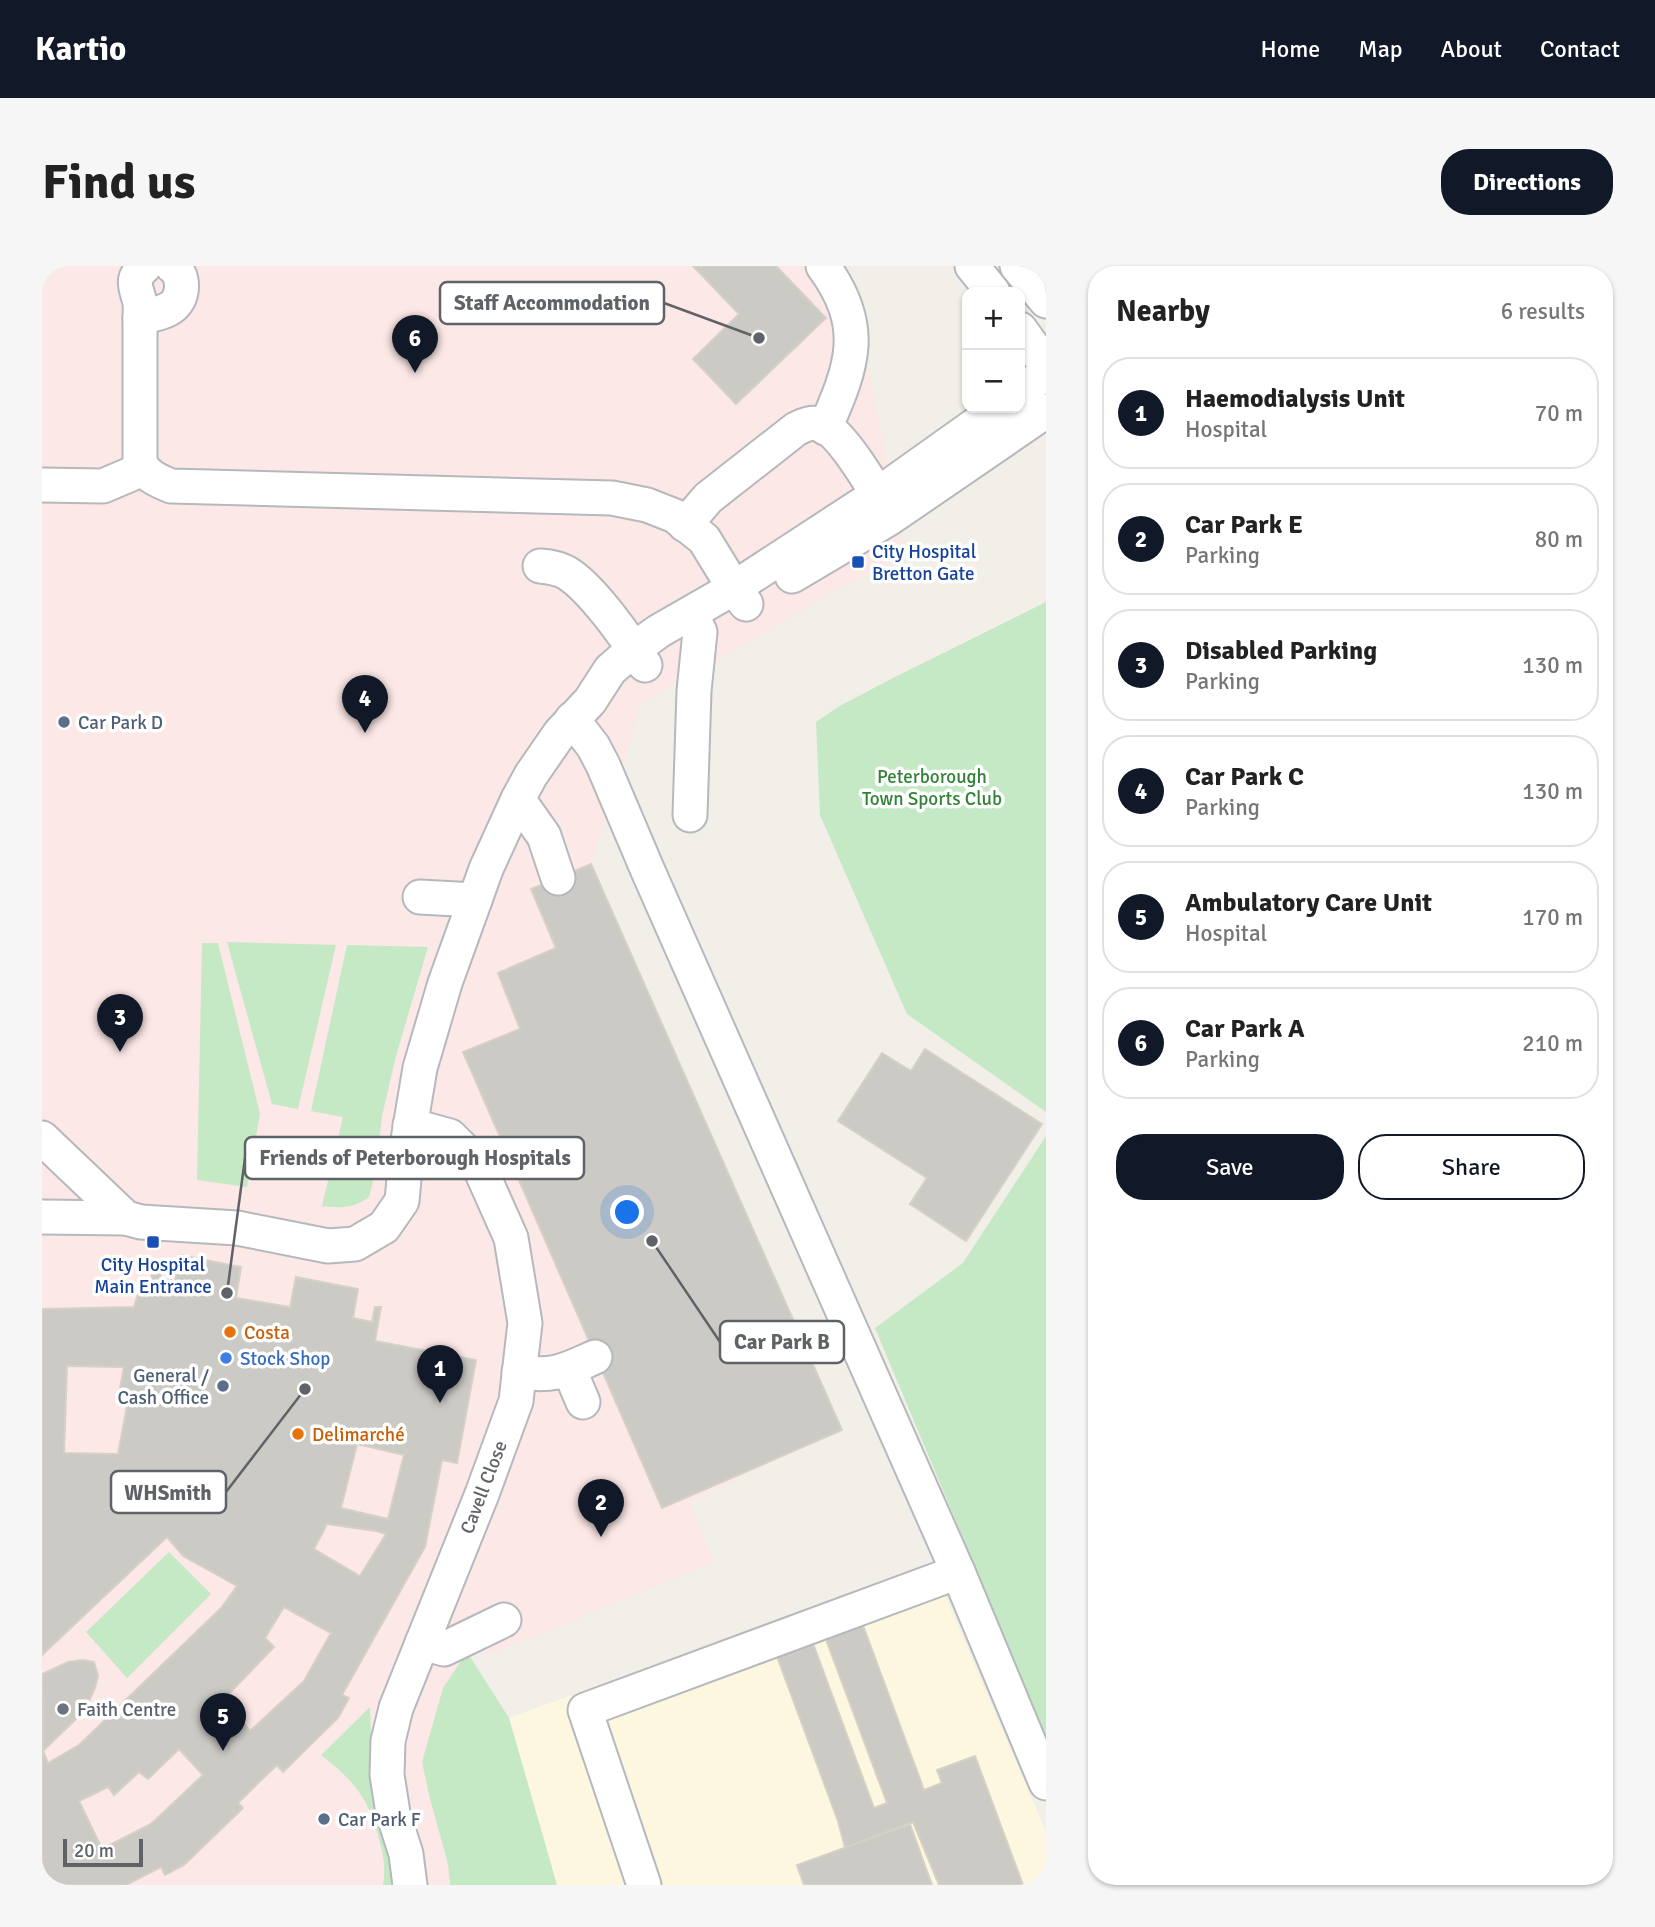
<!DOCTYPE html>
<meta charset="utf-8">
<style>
:root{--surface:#fff;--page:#f6f6f6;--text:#222;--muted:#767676;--line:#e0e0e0;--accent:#111827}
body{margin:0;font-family:Signika,sans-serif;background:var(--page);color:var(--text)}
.controls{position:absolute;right:21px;top:21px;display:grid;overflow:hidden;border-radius:14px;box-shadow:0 2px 5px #0004}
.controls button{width:63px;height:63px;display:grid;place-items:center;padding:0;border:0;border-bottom:2px solid var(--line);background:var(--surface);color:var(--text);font:35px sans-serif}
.scale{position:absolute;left:21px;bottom:18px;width:80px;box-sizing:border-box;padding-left:7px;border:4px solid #5f6368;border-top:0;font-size:19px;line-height:24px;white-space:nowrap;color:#5f6368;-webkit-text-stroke:5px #fff;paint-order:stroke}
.you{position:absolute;left:586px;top:947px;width:24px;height:24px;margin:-18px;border:5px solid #fff;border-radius:50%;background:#1a73e8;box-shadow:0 0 0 10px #1a73e833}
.badge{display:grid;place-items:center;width:46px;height:46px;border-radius:50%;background:var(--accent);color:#fff;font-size:23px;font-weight:700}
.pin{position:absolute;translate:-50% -58px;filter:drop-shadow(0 2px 4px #0008)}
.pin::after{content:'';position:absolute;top:37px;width:24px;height:21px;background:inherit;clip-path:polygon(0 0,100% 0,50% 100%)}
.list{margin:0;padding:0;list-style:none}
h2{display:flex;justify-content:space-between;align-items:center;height:91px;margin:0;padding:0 28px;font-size:30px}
h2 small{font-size:23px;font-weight:400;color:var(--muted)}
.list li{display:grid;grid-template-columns:46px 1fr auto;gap:21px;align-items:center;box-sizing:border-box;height:112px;margin:0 14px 14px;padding:0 14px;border:2px solid var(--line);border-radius:28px}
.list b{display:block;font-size:26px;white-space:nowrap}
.list p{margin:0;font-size:23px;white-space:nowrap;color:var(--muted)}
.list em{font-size:23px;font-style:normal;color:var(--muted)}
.actions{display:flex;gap:14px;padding:21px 28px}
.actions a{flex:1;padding:16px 0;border:2px solid var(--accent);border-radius:28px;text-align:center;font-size:24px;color:var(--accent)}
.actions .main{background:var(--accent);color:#fff}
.map{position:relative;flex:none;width:1004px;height:1619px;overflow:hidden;border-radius:28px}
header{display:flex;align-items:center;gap:42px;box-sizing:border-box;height:98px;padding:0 35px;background:var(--accent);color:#fff}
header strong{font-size:33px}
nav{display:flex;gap:38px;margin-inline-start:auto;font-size:24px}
.intro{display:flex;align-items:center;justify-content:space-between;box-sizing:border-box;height:168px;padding:0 42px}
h1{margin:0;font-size:49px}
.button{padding:18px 32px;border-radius:28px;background:var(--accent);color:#fff;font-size:24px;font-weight:700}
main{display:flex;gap:42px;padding:0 42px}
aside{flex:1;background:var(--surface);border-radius:28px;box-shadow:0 2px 5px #0004}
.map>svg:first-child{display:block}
</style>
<header>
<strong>Kartio</strong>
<nav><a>Home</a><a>Map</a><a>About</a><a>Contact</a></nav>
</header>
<div class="intro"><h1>Find us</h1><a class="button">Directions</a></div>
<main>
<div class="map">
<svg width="1004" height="1619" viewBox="0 0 1004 1619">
<rect width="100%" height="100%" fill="#f1efe8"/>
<path fill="#fef7e0" d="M890 1299 1004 1566V1619H515L467 1452Z"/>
<path fill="#fce8e6" d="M0 0H806L863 285 600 437 549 597 800 1164 646 1236 672 1296 449 1388 425 1386 467 1452 515 1619H0Z"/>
<g fill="#c5e8c5">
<path d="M1004 336V846L865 748 778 549 774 456 796 441 847 414Z"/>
<path d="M185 676 294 679 256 843 230 838Z"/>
<path d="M160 677H176L218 848 205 921 155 914Z"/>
<path d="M305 679 386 681 354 790 340 850 334 904 327 931C311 943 299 942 280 940L301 851 269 845Z"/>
<path d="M1004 870V1470L833 1062 921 997Z"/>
<path d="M127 1286 169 1328 85 1412 44 1366Z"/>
<path d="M425 1386 467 1452 515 1619H408L406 1598 387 1529 380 1496 401 1422Z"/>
<path d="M328 1441 329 1470 334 1527 354 1610 353 1619H341C344 1599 341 1588 336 1569 326 1531 310 1513 279 1489Z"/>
</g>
<g fill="#cccac5" stroke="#d6d1c6" stroke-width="2" fill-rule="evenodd">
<path d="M651 0H734L784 52 694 138 651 93 697 48Z"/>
<path d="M549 598 800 1164 620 1242 421 786 478 763 456 707 514 682 489 623Z"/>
<path d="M883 783 1000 858 924 975 868 938 885 912 796 855 840 787 869 805Z"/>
<path d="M138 989 199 1001 194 1032 248 1041 254 1011 316 1023 311 1052 330 1056 333 1041H339L333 1075 434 1094 415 1197 400 1194 383 1281 300 1429 307 1432 296 1452 241 1506 235 1499 214 1519 196 1537 201 1542 142 1599 123 1609 119 1601 84 1619H0V1613L2 1612 0 1608V1483L6 1497 37 1479 179 1342 195 1320 141 1290 125 1271 0 1389V1043L92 1041 96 1028 106 1030 113 995 121 997 118 1012 133 1015ZM25 1100 82 1101 77 1127 87 1129 76 1188 22 1187ZM315 1178 362 1189 346 1253 299 1242ZM285 1258 334 1265 344 1268 318 1310 272 1283ZM242 1341 289 1367 262 1415 208 1465 182 1433 232 1381 223 1372ZM137 1483 161 1509 109 1558 60 1583 37 1535 66 1521 72 1529 97 1506 106 1513Z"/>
<path d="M819 1354 882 1524 900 1517 895 1504 933 1490 981 1619H897L871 1556 803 1582 796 1555 733 1385 769 1372 832 1542 845 1537 782 1368Z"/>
<path d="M40 1394 52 1396 56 1410 53 1422 47 1435 35 1452 1 1485 0 1408 26 1396Z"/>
<path d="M868 1558 890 1619H762L755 1599Z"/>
</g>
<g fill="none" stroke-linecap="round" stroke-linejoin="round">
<defs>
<g id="minor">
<path d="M103 0C89 13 93 18 97 33 99 39 98 46 98 52 108 49 123 47 131 40 142 30 143 9 130 0"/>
<path d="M781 0C825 60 811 99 783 162"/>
<path d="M930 0 951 26"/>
<path d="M975 0 1004 35"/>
<path d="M98 52V196C104 210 115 214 129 220L570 232 605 239 633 250 662 273 692 322 704 338"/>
<path d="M978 63 1004 99"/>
<path d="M978 126 1004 107"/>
<path d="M0 219 61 220 101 203"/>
<path d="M643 259 666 232 754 163C762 159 770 155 780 159 801 168 835 226 845 247"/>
<path d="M498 300C508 301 517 302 525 307 551 323 585 373 603 399"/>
<path d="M750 310 848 252 1004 145"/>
<path d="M530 453 551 480 561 499 606 605 916 1306 1004 1517"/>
<path d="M476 533 502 570 516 612"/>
<path d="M648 549 652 425 658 366 649 347"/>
<path d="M378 631 433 634"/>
<path d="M368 859 408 870 436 898 469 972 483 1057 474 1135 440 1228 354 1442 346 1475 345 1509 351 1547 364 1588 368 1619"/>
<path d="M0 872 84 952 99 956 195 962 286 980 313 978 342 961 360 935 365 880 378 802 403 717 433 634 444 603 476 533 489 509 518 467 548 435 568 404 592 383 617 365 692 322 836 228 957 142"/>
<path d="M0 951 84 952"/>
<path d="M527 1103 541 1136"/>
<path d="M477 1106C513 1111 521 1105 553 1091"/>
<path d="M380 1377 402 1383 462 1354"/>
<path d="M602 1619 543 1444 916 1306"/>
</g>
</defs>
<use href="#minor" stroke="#b5b8bc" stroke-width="37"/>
<use href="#minor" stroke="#fff" stroke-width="33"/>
</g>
<g fill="#1a4fb4" stroke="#fff" stroke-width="2.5">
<rect x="809" y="289" width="14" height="14" rx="3.5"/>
<rect x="104" y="969" width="14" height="14" rx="3.5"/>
</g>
<g fill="#5c6f8a" stroke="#fff" stroke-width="2.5">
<circle cx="22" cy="456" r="7"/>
<circle cx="181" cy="1120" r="7"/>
<circle cx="282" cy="1553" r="7"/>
</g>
<g fill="#e8710a" stroke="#fff" stroke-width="2.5">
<circle cx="188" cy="1066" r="7"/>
<circle cx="256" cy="1168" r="7"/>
</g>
<circle fill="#3f7fe0" stroke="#fff" stroke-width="2.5" cx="184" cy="1092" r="7"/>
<circle fill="#6b7280" stroke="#fff" stroke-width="2.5" cx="21" cy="1443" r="7"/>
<g text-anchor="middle" stroke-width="7" stroke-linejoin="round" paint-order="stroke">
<g font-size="19" fill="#164399" stroke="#fff" text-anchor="start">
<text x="830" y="292">City Hospital<tspan x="830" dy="22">Bretton Gate</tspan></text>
<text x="111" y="1005" text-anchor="middle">City Hospital<tspan x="111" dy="22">Main Entrance</tspan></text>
</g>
<g font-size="19" fill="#4e5e75" stroke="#fff" text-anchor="start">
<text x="36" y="463">Car Park D</text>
<text x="167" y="1116" text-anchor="end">General /<tspan x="167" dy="22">Cash Office</tspan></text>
<text x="296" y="1560">Car Park F</text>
</g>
<g font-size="19" fill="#348238" stroke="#fff">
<text x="890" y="517">Peterborough<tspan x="890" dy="22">Town Sports Club</tspan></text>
</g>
<g font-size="19" fill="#c56008" stroke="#fff" text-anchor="start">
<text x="202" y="1073">Costa</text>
<text x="270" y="1175">Delimarché</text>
</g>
<g font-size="19" fill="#366cbe" stroke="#fff" text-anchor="start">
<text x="198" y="1099">Stock Shop</text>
</g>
<g font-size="19" fill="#5f6368" stroke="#fff">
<text transform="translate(441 1221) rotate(-69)" y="7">Cavell Close</text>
</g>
<g font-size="19" fill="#5b616d" stroke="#fff" text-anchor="start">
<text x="35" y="1450">Faith Centre</text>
</g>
</g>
<path fill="none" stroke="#5f6368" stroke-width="2.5" d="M717 72L622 37M185 1027L203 892M610 975L678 1076M263 1123L184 1226"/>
<g fill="#5f6368" stroke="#fff" stroke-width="2.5">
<circle cx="717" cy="72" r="7"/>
<circle cx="185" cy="1027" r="7"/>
<circle cx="610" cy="975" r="7"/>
<circle cx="263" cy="1123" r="7"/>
</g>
<g fill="#fff" stroke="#5f6368" stroke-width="2.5">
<rect x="398" y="16" width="224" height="42" rx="7"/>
<rect x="203" y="871" width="339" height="42" rx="7"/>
<rect x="678" y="1055" width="124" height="42" rx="7"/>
<rect x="69" y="1205" width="115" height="42" rx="7"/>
</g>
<g font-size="21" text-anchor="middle" font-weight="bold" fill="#5f6368">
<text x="510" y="44">Staff Accommodation</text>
<text x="373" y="899">Friends of Peterborough Hospitals</text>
<text x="740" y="1083">Car Park B</text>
<text x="126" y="1234">WHSmith</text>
</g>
</svg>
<div class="controls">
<button>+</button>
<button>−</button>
</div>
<div class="scale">20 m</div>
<div class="you"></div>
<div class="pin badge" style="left:398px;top:1137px">1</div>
<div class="pin badge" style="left:559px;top:1271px">2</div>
<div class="pin badge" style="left:78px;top:786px">3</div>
<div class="pin badge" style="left:323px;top:467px">4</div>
<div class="pin badge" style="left:181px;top:1485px">5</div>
<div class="pin badge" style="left:373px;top:107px">6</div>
</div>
<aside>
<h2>Nearby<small>6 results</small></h2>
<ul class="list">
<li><span class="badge">1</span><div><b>Haemodialysis Unit</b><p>Hospital</p></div><em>70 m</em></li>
<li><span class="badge">2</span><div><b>Car Park E</b><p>Parking</p></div><em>80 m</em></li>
<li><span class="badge">3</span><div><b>Disabled Parking</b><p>Parking</p></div><em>130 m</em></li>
<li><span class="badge">4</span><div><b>Car Park C</b><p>Parking</p></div><em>130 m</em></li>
<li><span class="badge">5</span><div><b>Ambulatory Care Unit</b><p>Hospital</p></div><em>170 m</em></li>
<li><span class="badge">6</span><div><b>Car Park A</b><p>Parking</p></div><em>210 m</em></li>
</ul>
<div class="actions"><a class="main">Save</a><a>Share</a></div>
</aside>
</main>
